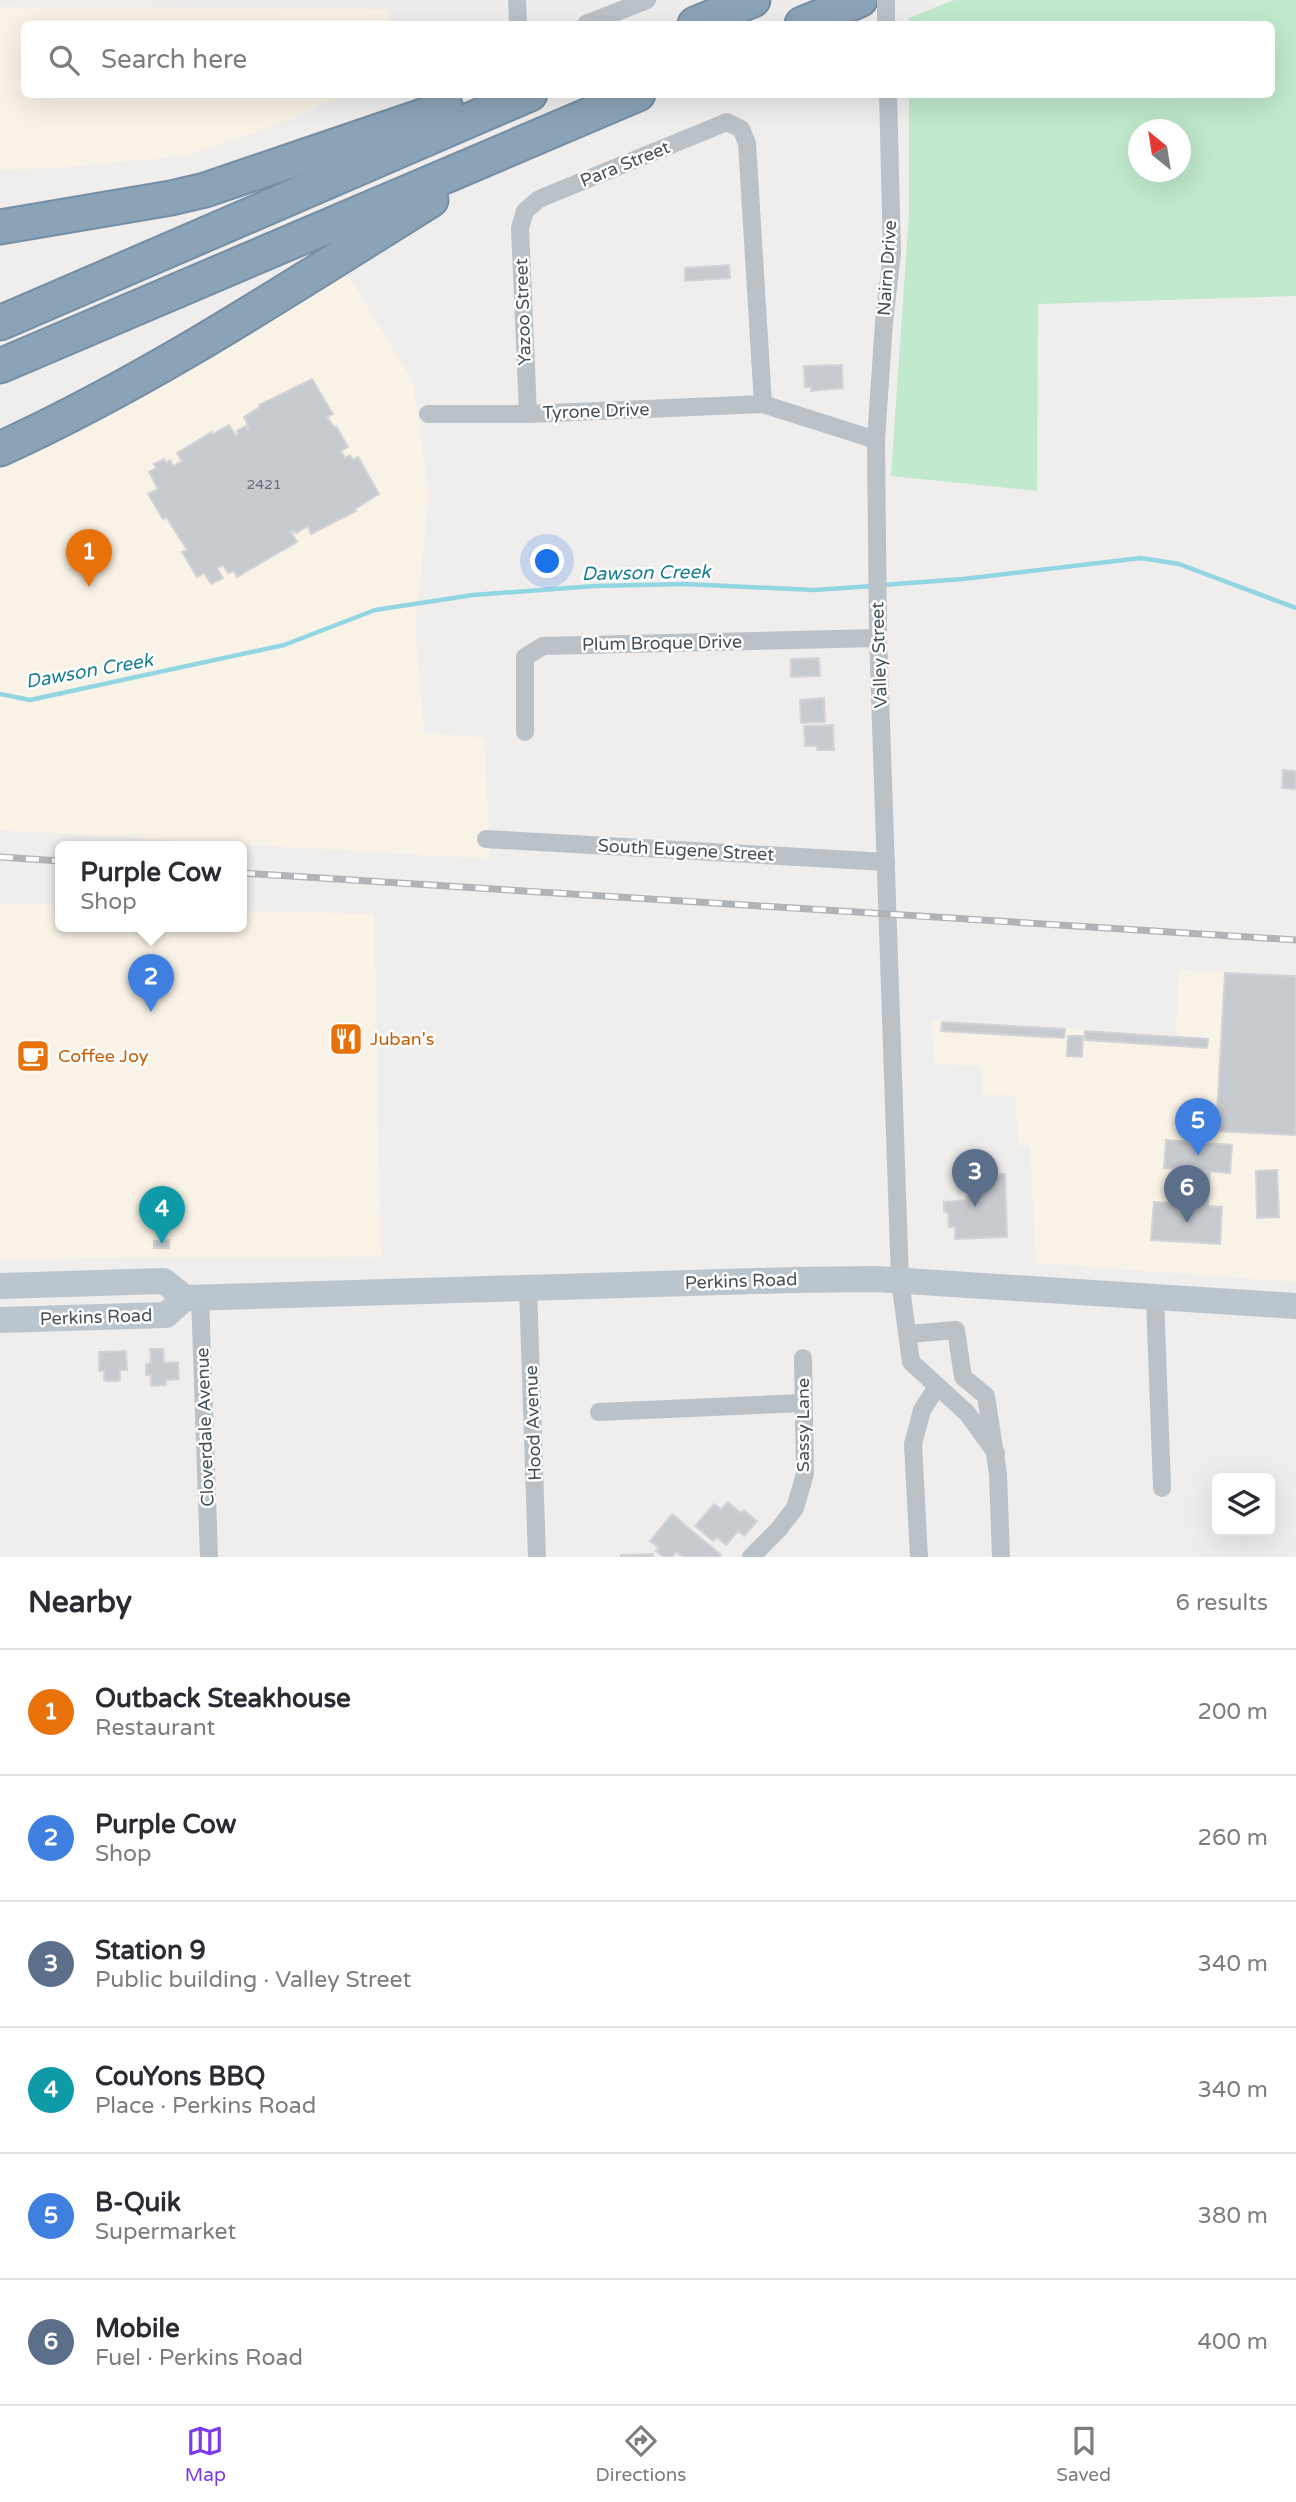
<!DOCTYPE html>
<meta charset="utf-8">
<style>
:root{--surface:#fff;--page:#f2f2f3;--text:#2b2b33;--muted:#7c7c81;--line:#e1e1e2;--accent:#7c3aed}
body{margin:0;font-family:"Varela Round",sans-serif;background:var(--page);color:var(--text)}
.controls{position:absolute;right:21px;bottom:21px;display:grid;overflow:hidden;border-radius:10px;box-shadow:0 7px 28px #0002}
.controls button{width:63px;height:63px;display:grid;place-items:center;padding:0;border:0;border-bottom:2px solid var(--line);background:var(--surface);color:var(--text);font:35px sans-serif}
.compass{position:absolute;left:1128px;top:119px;width:63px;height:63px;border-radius:50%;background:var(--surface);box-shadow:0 7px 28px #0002;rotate:330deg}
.you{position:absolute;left:548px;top:562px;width:24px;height:24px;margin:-18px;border:5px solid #fff;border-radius:50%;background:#1a73e8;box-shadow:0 0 0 10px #1a73e833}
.badge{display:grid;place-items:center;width:46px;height:46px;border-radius:50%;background:var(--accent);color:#fff;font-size:23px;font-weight:700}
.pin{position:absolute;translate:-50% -58px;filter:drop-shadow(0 2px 4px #0008)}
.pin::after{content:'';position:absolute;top:37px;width:24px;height:21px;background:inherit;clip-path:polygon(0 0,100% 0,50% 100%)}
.popup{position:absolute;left:55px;top:841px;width:192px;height:91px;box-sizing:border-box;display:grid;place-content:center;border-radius:10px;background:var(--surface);filter:drop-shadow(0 2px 5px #0005);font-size:23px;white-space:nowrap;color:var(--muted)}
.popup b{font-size:26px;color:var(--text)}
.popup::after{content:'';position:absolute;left:50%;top:100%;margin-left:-14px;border:14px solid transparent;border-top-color:var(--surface)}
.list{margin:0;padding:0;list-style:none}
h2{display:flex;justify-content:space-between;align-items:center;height:91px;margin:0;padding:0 28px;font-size:30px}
h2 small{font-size:23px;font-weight:400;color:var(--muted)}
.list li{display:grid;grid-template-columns:46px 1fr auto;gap:21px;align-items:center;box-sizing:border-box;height:126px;padding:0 28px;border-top:2px solid var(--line)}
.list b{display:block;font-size:26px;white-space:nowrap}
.list p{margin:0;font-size:23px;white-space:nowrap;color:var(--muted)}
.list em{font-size:23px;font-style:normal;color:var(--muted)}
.icon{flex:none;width:38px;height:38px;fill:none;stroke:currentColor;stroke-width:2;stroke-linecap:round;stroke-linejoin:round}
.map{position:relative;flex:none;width:1296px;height:1557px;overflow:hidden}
.search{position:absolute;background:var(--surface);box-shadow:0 7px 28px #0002;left:21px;right:21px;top:21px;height:77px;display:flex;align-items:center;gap:18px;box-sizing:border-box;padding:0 24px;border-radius:10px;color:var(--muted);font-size:26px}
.sheet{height:847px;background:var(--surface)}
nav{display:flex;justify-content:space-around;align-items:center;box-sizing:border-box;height:98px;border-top:2px solid var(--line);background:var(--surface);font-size:19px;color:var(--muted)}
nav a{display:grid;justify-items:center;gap:4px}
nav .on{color:var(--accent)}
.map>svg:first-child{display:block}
</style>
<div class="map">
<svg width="1296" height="1557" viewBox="0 0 1296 1557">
<rect width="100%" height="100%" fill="#f0eded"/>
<g fill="#f9f3e7">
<path d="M0 7 389 9 388 24H24V94L345 95 288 121 184 156 57 168 0 170Z"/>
<path d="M348 275 413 382 429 495 415 628 424 732 484 738 490 859 0 830V467Z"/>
<path d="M0 904 60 905V926H242V911L374 914 381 1257 0 1259Z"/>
<path d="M1179 970 1296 975V1282L1036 1263 1030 1146H1019L1015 1095H980L983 1088 982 1071 978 1066 934 1064 932 1020 1176 1035Z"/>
</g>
<path fill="#c0e9cd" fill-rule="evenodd" d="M954 0H1296V296L1038 304 1037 491 891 476 909 213V95L1272 94V24H909V18ZM1138 130H1180V172H1138Z"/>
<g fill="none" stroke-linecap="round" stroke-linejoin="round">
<g stroke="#91d6e2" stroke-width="4.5">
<path d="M882 585 963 579 1141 558 1179 564 1296 608"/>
<path d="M0 694 30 700 284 645 375 610 473 595 595 586 684 584 814 590 873 586"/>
</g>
</g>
<g fill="#c7cacf" stroke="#d2d4d8" stroke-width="2">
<path d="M729 265 730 278 685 281V268Z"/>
<path d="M842 365 843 388 811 391V387H805L804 366Z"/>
<path d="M312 379 333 414 327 417 334 427 336 426 348 447 341 451 345 458 350 455 353 460 358 457 379 494 355 509 356 511 311 534 308 526 296 533 292 530 291 532 297 542 237 577 234 571 228 573 223 565 217 568 223 578 211 584 204 573 197 577 182 552 187 550 186 548 166 517 163 519 148 494 158 489 149 472 156 468 154 464 164 459 166 463 170 460 173 466 182 461 177 453 212 432 213 434 229 425 236 436 238 434 237 431 246 426 247 429 249 428 244 417 260 407 259 405Z"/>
<path d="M819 658 820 676 791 677V659Z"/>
<path d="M824 698 825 722 801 723 800 700Z"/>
<path d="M833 725 834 750H817V746H805L804 726Z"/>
<path d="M1283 770 1296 771V789L1282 788Z"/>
<path d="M1225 973 1296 976V1135L1216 1131Z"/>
<path d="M942 1022 1065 1029 1064 1038 941 1031Z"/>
<path d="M1085 1031 1208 1039 1207 1048 1085 1040Z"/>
<path d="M1068 1036H1083L1082 1057 1067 1056Z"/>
<path d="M1166 1140 1232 1145 1230 1173 1164 1168Z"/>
<path d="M1277 1170 1279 1217 1257 1218 1256 1171Z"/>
<path d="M1192 1171 1210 1172 1208 1206 1222 1207 1220 1244 1151 1240 1154 1202 1190 1204Z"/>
<path d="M1005 1174 1007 1237 955 1239V1227H949L948 1212H944V1202L967 1200 966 1175Z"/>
<path d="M169 1240V1248H154V1241Z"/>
<path d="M150 1349H163L164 1363 178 1362 179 1379 166 1380V1385L151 1386V1375H146V1364L151 1363Z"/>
<path d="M126 1351 127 1370H120V1381H104V1371H99V1352Z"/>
<path d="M728 1502 741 1513 744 1510 757 1521 744 1536 738 1531 726 1545 717 1537 713 1541 695 1526 714 1504 721 1509Z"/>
<path d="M672 1514 721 1555 719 1557H683L676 1552 672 1557H664L656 1551 659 1548 650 1541Z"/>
<path d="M653 1554V1557H621V1555Z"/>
</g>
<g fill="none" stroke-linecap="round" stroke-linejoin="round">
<defs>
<g id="motorway">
<path d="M695 24 753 0"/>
<path d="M802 24 860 0"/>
<path d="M0 227 171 198 205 190 446 108"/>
<path d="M0 323 530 94"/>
<path d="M0 366 638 94"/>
<path d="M0 449C151 380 290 288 431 200"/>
</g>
</defs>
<use href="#motorway" stroke="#758ea3" stroke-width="37"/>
<g stroke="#bac2c8" stroke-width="18">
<path d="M517 0 518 24"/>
<path d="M886 0V24"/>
<path d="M586 24 647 0"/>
<path d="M428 414H528L763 404"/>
<path d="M528 414 520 228 525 211 539 199 727 122 741 129 747 143 763 404 876 440 878 636 900 1281 911 1362 967 1413 996 1453"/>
<path d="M876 440 884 322 892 253 888 94"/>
<path d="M525 732V657L543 646 878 638"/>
<path d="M486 839 886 862"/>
<path d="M528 1288 537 1557"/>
<path d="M200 1297 209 1557"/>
<path d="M1155 1298 1162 1488"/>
<path d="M909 1334 956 1330 963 1377 986 1396 998 1474 1001 1557"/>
<path d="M599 1412 802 1403"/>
<path d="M751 1557 778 1530 795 1508 805 1474 803 1358"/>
<path d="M919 1557 913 1444 922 1410 937 1387"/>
</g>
<g stroke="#bbc5cd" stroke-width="26">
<path d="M0 1286 164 1281 185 1298 793 1280 875 1279 1296 1306"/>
<path d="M0 1320 166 1315 185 1298"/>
</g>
<use href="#motorway" stroke="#8aa3b7" stroke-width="33"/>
<defs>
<g id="rail">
<path d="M0 857 60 861"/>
<path d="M242 873 1296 940"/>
</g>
</defs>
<use href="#rail" stroke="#b0b3b7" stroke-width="7"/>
<use href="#rail" stroke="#fff" stroke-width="4.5" stroke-dasharray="13" stroke-linecap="butt"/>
</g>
<defs>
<symbol id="restaurant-square" viewBox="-11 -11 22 22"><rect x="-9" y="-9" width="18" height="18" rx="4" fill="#e8710a" stroke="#fff"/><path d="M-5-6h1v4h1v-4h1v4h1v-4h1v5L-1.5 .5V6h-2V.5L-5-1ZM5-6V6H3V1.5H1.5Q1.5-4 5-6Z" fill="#fff"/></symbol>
<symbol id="cafe-square" viewBox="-11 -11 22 22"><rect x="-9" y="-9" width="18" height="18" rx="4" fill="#e8710a" stroke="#fff"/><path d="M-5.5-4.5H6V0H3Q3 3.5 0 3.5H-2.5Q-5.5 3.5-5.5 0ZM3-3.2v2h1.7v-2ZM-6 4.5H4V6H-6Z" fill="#fff"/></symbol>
</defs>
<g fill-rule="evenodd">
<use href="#restaurant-square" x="327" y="1020" width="38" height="38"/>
<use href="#cafe-square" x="14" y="1037" width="38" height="38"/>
</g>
<g text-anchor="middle" stroke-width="5" stroke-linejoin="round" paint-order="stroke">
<g font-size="14" fill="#676f76">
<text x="264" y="489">2421</text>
</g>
<g font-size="18" fill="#475158" stroke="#fff">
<text transform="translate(625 164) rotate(-22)" y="6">Para Street</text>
<text transform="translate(887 268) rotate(-86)" y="6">Nairn Drive</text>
<text transform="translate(523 312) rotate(-92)" y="6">Yazoo Street</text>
<text transform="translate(596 411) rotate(-2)" y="6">Tyrone Drive</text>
<text transform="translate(662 643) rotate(-1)" y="6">Plum Broque Drive</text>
<text transform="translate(879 655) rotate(-92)" y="6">Valley Street</text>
<text transform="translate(686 850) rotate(3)" y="6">South Eugene Street</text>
<text transform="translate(741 1281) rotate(-2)" y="6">Perkins Road</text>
<text transform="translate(96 1317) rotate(-2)" y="6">Perkins Road</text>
<text transform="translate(533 1423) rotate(-92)" y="6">Hood Avenue</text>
<text transform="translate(803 1425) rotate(-90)" y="6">Sassy Lane</text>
<text transform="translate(205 1427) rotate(-92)" y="6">Cloverdale Avenue</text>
</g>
<g font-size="18" fill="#c56008" stroke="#fff" text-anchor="start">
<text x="370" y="1045">Juban's</text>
<text x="58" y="1062">Coffee Joy</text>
</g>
<g font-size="19" font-style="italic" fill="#1a7f91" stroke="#fff">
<text transform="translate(646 572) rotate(-1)" y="7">Dawson Creek</text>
<text transform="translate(89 670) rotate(-10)" y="7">Dawson Creek</text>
</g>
</g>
</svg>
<div class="controls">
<button><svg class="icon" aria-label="layers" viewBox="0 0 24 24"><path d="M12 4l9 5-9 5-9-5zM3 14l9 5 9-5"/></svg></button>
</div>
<svg class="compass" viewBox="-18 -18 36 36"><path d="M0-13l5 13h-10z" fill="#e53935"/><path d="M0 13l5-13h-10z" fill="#7c7c81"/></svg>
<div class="you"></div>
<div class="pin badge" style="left:89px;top:587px;background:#e8710a">1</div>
<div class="pin badge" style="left:151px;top:1012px;background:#3f7fe0">2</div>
<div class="popup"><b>Purple Cow</b>Shop</div>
<div class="pin badge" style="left:975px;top:1207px;background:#5c6f8a">3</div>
<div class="pin badge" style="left:162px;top:1244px;background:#0f9aa8">4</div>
<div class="pin badge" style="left:1198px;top:1156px;background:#3f7fe0">5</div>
<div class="pin badge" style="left:1187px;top:1223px;background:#5c6f8a">6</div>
<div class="search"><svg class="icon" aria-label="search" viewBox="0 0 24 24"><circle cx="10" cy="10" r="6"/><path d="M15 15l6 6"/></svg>Search here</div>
</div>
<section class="sheet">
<h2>Nearby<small>6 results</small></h2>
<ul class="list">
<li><span class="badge" style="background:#e8710a">1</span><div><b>Outback Steakhouse</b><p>Restaurant</p></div><em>200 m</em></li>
<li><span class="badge" style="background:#3f7fe0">2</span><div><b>Purple Cow</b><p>Shop</p></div><em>260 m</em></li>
<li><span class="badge" style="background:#5c6f8a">3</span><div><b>Station 9</b><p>Public building · Valley Street</p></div><em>340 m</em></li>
<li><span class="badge" style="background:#0f9aa8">4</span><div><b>CouYons BBQ</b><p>Place · Perkins Road</p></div><em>340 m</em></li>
<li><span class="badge" style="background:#3f7fe0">5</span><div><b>B-Quik</b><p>Supermarket</p></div><em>380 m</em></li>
<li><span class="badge" style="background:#5c6f8a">6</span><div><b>Mobile</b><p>Fuel · Perkins Road</p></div><em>400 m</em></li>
</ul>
</section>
<nav>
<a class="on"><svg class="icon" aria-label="map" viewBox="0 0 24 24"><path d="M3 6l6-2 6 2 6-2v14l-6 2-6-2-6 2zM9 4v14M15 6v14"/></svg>Map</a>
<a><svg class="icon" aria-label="directions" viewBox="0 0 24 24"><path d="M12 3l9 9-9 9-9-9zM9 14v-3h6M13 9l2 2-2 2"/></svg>Directions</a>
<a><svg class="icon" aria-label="saved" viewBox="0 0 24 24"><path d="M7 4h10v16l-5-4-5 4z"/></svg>Saved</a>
</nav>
